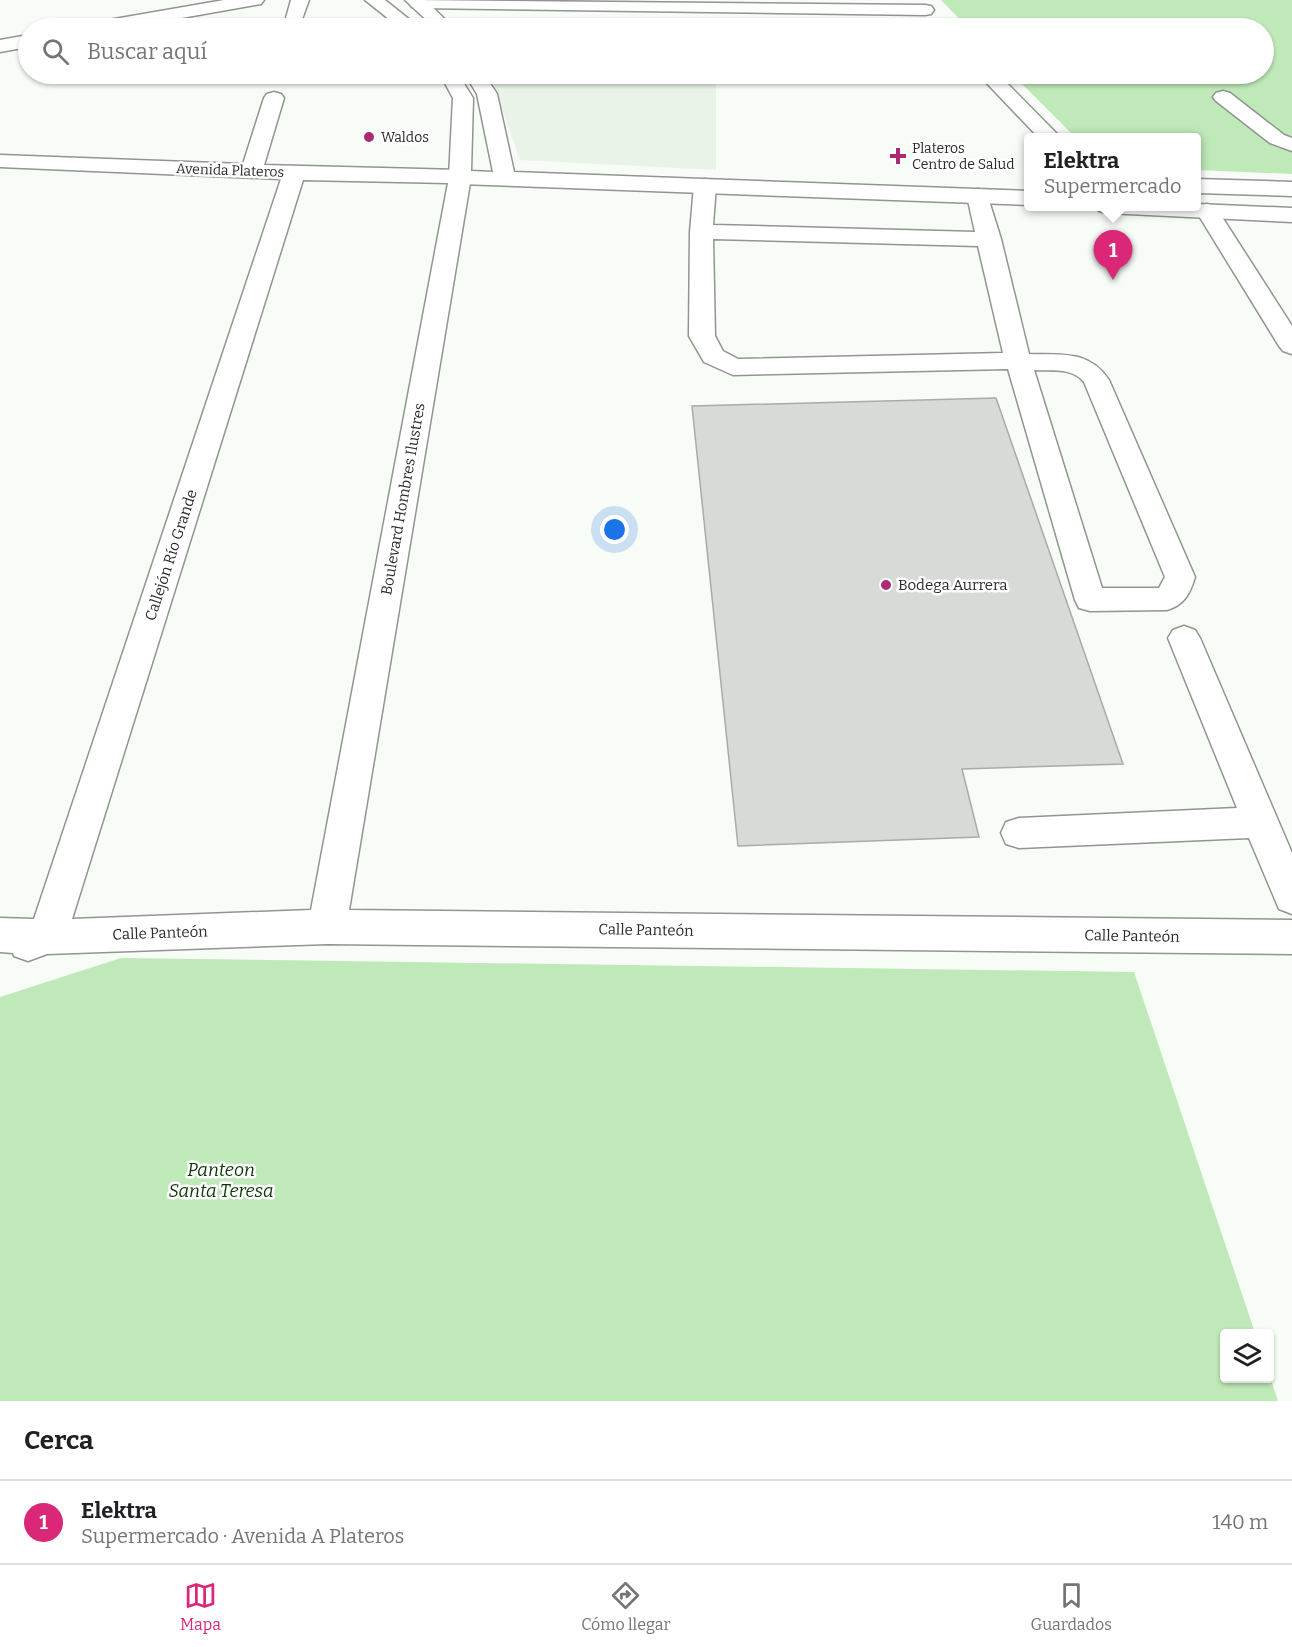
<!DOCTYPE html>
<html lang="es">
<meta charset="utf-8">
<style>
:root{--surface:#fff;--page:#f2f2f2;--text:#202124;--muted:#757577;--line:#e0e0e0;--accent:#db2777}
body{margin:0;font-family:Bitter,serif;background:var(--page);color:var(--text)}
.controls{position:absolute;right:18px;bottom:18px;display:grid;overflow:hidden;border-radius:6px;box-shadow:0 2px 4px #0004}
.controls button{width:54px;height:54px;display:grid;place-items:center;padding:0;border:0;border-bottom:2px solid var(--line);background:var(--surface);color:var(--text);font:30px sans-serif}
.you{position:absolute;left:615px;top:530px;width:21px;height:21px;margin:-15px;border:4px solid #fff;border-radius:50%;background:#1a73e8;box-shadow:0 0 0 9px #1a73e833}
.badge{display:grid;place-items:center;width:39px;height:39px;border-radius:50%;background:var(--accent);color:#fff;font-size:20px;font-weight:700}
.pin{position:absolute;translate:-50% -50px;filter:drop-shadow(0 2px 3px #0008)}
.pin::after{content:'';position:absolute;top:32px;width:21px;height:18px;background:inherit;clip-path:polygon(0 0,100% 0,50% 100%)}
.popup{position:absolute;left:1024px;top:133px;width:177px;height:78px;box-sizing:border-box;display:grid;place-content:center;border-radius:6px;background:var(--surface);filter:drop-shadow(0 2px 4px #0005);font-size:20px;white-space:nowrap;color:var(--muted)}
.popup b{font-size:22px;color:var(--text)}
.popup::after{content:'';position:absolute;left:50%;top:100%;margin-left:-12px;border:12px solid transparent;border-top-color:var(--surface)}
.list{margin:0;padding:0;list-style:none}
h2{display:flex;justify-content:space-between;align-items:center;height:78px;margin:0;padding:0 24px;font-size:26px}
h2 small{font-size:20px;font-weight:400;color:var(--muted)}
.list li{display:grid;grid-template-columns:39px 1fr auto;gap:18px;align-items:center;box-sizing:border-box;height:84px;padding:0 24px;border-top:2px solid var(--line)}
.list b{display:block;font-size:22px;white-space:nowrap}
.list p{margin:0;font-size:20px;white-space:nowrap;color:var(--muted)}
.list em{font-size:20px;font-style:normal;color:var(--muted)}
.icon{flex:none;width:33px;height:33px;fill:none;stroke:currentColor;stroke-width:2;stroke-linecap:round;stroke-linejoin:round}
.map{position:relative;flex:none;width:1292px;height:1401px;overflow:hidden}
.search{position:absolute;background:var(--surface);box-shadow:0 2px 4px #0004;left:18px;right:18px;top:18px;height:66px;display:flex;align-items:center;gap:15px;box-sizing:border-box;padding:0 21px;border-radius:33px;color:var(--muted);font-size:22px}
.sheet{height:162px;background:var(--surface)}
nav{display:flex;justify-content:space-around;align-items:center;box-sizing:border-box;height:84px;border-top:2px solid var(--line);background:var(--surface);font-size:16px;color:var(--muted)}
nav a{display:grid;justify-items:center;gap:3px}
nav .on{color:var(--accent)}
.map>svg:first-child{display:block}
</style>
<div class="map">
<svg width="1292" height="1401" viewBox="0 0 1292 1401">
<rect width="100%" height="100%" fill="#f7fcf6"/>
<path fill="#e9f3e7" d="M490 74H716V170L520 160Z"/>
<g fill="#bfe9b8">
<path d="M941 0H1292V174L1197 170V138L1075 137 1012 74H1264V28H968Z"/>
<path d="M121 958 1134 972 1255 1333 1224 1334V1378H1270V1377L1278 1401H0V997Z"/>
</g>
<path fill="#d6dbd5" stroke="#a7aca7" stroke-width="1.5" d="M996 398 1123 764 962 769 979 837 738 846 692 406Z"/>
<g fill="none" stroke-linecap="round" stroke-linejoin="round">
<defs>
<g id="minor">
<path d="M224 0H264L261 4 255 5 125 28H88L90 24 97 22Z"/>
<path d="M291 0H309L301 22H289L286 18Z"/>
<path d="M411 0 925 5 931 6 934 10 931 14 925 15 418 8 412 7 409 3Z"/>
<path d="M28 35V47L0 52V40Z"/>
<path d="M978 74H998L1061 138H1039Z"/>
<path d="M1223 91 1230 93 1284 135 1292 138V151L1270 143 1216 101 1213 97 1216 93Z"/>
<path d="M274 92 281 94 284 98 264 165 460 170 468 172 471 177 349 910 1292 920V954L327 944 47 954 28 961 14 956 13 953 0 952V918L34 919 281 179 0 167V155L243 164 264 98 267 94ZM303 180 448 183 311 910 72 919Z"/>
<path d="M705 179 713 181 716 186 713 225 975 232 967 196 970 191 978 189 986 191 1001 239 1029 354C1062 355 1089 350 1109 380L1195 577C1190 594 1184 605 1167 610L1090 611 1079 608 1075 600 1008 369 733 375 704 362 689 336 690 232 694 186 697 181ZM713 239 978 246 1003 353 738 359 723 351 715 336ZM1034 370C1051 371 1072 367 1084 382L1165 577 1159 588H1102Z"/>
<path d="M1207 204 1215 206 1292 326V354L1283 351 1279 346 1196 211 1199 206Z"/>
<path d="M1184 626 1195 630 1200 638 1292 853V914L1279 909 1249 838 1019 848 1006 844 1001 833 1006 822 1019 818 1237 808 1168 638 1173 630Z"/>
</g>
<g id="major">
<path d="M365 0H385L420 28H400Z"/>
<path d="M405 0H425L454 28H435Z"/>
<path d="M440 74H458L473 98 471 171 493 172 477 94 465 74H484L497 94 514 172 1029 191V205L460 184 452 182 449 177 453 98Z"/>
<path d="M1197 179 1292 182V196L1197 193Z"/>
<path d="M1197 204 1292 208V222L1107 213 1099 211 1096 206H1197Z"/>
</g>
</defs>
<use href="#minor" stroke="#919590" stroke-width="3"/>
<use href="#major" stroke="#919590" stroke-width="3"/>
<use href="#minor" fill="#fff" fill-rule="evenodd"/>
<use href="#major" fill="#fff" fill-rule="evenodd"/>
</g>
<g fill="#ac2973" stroke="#fff" stroke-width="2">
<circle cx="369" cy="137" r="6"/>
<path d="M895 147h6v6h6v6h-6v6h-6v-6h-6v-6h6z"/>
<circle cx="886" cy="585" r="6"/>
</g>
<g text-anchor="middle" stroke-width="5" stroke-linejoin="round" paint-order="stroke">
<g font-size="14" fill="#2a2c2a" stroke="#fff" text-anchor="start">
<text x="381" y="142">Waldos</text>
<text x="912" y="153">Plateros<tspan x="912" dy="16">Centro de Salud</tspan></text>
</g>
<g font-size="14" fill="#2a2c2a" stroke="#fff">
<text transform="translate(230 170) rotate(2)" y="5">Avenida Plateros</text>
</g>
<g font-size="15" fill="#2a2c2a" stroke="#fff">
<text transform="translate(403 499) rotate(-80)" y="5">Boulevard Hombres Ilustres</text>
<text transform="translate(171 555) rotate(-72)" y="5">Callejón Río Grande</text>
<text transform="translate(646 930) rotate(1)" y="5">Calle Panteón</text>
<text transform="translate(160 933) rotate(-2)" y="5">Calle Panteón</text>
<text transform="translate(1132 936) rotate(1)" y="5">Calle Panteón</text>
</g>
<g font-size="15" fill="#2a2c2a" stroke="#fff" text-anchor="start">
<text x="898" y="590">Bodega Aurrera</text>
</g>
<g font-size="18" font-style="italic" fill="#0e3707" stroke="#fff">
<text x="221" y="1176">Panteon<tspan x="221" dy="21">Santa Teresa</tspan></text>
</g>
</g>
</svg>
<div class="controls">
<button><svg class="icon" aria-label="layers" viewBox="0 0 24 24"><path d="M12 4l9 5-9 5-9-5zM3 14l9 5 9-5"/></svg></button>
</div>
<div class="you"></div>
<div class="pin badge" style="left:1113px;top:280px">1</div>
<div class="popup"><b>Elektra</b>Supermercado</div>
<div class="search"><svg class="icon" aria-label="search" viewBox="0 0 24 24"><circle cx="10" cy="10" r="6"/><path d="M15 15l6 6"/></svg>Buscar aquí</div>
</div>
<section class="sheet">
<h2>Cerca<small></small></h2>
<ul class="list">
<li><span class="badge">1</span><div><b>Elektra</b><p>Supermercado · Avenida A Plateros</p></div><em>140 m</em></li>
</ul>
</section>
<nav>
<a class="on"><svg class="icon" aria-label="map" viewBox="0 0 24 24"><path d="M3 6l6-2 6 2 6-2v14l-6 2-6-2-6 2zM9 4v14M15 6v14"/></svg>Mapa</a>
<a><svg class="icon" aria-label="directions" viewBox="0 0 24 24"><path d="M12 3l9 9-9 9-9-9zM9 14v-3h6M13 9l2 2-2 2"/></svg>Cómo llegar</a>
<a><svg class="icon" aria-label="saved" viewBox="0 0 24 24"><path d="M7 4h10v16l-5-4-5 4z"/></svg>Guardados</a>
</nav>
